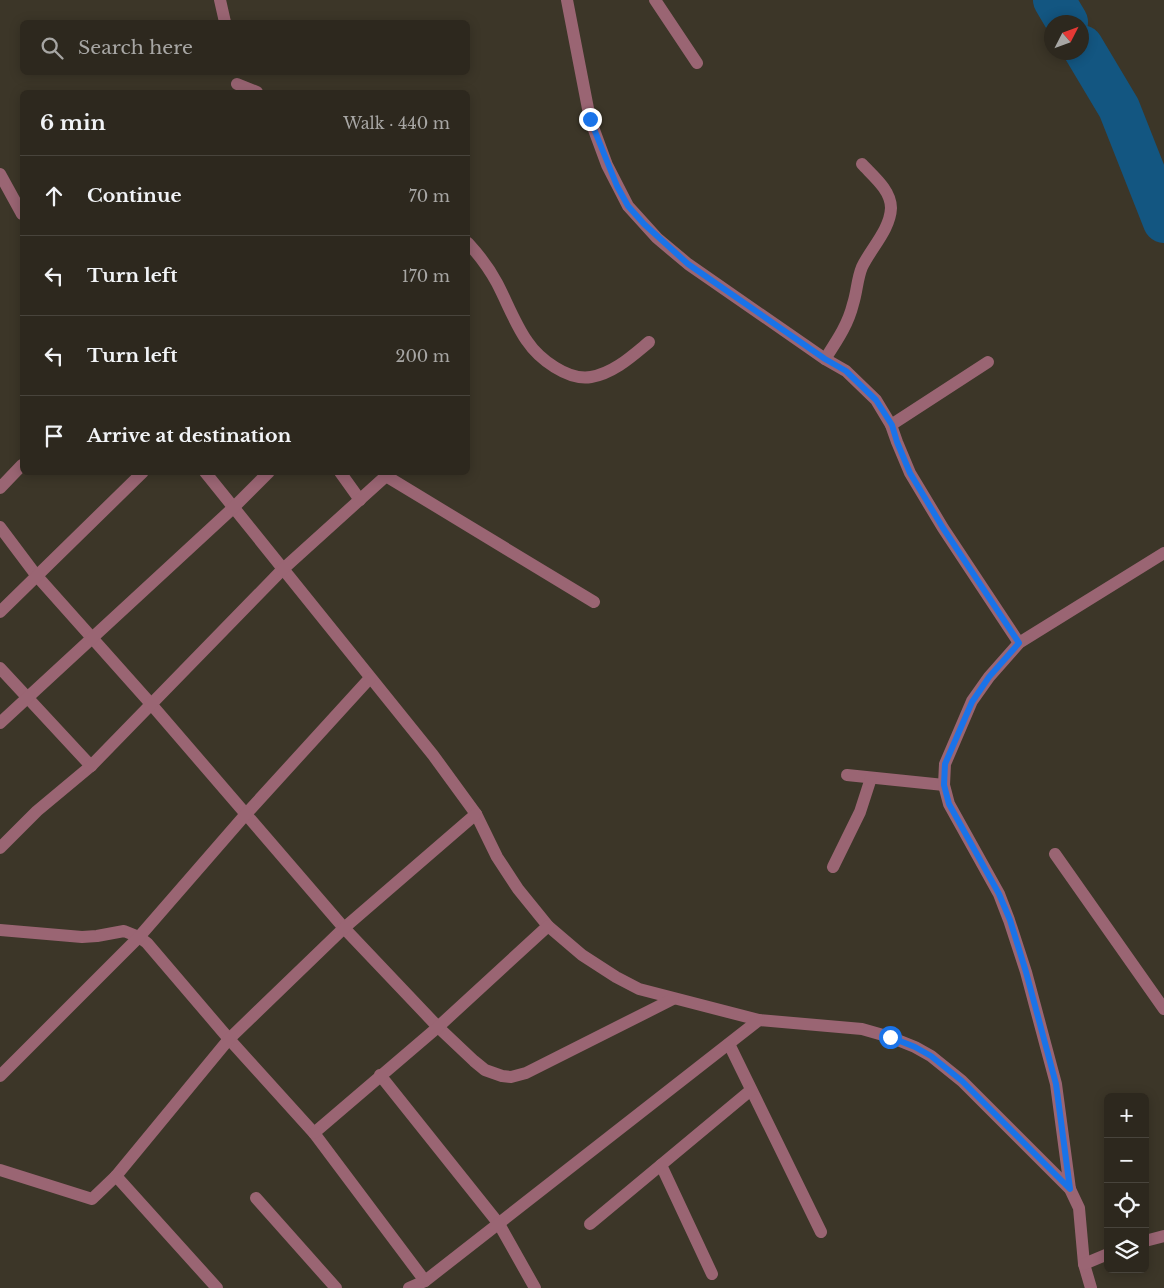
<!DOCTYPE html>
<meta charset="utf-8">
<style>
:root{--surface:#2d281e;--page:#353027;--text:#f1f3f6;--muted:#a7a6a4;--line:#48443c}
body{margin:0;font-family:"Libre Baskerville",serif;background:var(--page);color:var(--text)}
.controls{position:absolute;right:15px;bottom:15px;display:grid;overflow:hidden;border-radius:8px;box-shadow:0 2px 12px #0003}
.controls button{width:45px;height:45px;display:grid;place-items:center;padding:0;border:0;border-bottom:1px solid var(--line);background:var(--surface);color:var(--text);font:25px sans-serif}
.compass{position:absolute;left:1044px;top:15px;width:45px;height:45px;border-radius:50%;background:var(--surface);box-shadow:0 2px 12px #0003;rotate:48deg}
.stop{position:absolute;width:15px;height:15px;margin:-11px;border:4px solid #1a73e8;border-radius:50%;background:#fff}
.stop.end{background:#1a73e8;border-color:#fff;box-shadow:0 1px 5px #0008}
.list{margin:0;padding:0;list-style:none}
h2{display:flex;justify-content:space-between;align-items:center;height:65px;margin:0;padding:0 20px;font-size:21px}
h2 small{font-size:16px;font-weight:400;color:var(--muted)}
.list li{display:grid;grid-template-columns:32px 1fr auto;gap:15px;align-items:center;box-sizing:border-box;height:80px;padding:0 20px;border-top:1px solid var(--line)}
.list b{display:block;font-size:19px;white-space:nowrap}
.list em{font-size:16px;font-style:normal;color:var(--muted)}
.icon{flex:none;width:28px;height:28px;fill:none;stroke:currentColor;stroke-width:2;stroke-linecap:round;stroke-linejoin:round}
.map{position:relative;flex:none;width:1164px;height:1288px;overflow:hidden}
.search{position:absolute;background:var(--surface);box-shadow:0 2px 12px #0003;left:20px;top:20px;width:450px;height:55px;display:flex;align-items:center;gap:12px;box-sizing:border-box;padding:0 18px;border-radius:8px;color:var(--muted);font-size:19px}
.panel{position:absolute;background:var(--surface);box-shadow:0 2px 12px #0003;left:20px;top:90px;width:450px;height:385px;border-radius:8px}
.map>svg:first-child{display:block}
</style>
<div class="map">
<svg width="1164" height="1288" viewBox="0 0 1164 1288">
<rect width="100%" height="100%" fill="#3c3628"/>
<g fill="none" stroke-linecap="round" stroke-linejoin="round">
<g stroke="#135681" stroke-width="42">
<path d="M1054 0 1067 22"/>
<path d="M1082 46 1119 108 1164 222"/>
</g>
<g stroke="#9a6573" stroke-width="12">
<path d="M220 0 225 22"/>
<path d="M567 0 590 119 607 165 628 206 657 238 688 264 825 359 846 371 876 400 891 425 897 442 910 473 943 528 1019 643"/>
<path d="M655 0 697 63"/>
<path d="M237 84 257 92"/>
<path d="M0 174 22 214"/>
<path d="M468 243C479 255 489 268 497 283 507 302 515 324 527 341 539 359 568 381 591 377 614 373 632 356 649 342"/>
<path d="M825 359C836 342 848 325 853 304 857 292 857 279 862 267 871 248 890 230 891 208 891 190 873 176 862 164"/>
<path d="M891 425 988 362"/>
<path d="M205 472 433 755 476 814 497 857 518 889 548 926 582 955 616 977 639 989 759 1020 862 1029 890 1037 915 1047 931 1056 962 1081 1070 1189 1079 1208 1084 1264 1091 1288"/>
<path d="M340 472 360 500"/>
<path d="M0 488 22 465"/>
<path d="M0 527 36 575 151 704 344 928 438 1027 474 1061 485 1070 502 1076 511 1077 526 1073 673 999"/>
<path d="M0 612 143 472"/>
<path d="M0 668 91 766"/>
<path d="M0 723 233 508 269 472"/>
<path d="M847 775 944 785"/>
<path d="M0 848 37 811 91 766 282 570 386 476 594 602"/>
<path d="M1055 854 1164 1009"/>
<path d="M833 867 860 812 871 778"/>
<path d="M0 930 82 937 97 936 124 931 139 937 147 943 229 1039 314 1133 425 1281"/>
<path d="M729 1044 821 1232"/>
<path d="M380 1075 499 1224 535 1288"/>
<path d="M0 1076 139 937 246 814 370 678"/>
<path d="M314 1133 438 1027 548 926"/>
<path d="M661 1165 712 1274"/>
<path d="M0 1170 92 1199 116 1176 229 1039 344 928 476 814"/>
<path d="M116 1176 217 1288"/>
<path d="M1070 1189 1056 1084 1026 972 1009 920 999 894 949 804 944 785 945 764 972 701 989 677 1019 643 1164 553"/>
<path d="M256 1198 336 1288"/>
<path d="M590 1224 751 1090"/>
<path d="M1145 1241 1164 1236"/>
<path d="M1084 1264 1108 1254"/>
<path d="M409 1288 425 1281 759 1020"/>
</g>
</g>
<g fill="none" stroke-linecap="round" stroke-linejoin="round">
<path stroke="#1a73e8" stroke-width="6" d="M590 119 617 186 628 206 644 224 688 264 825 359 846 371 876 400 892 425 897 442 910 473 943 528 1019 643 989 677 972 702 945 764 944 785 949 804 999 894 1010 920 1026 972 1056 1084 1070 1189 962 1081 931 1056 915 1047 890 1037"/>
</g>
</svg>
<div class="controls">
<button>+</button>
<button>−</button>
<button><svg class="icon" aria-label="locate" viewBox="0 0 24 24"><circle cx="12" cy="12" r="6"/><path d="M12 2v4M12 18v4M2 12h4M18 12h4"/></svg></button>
<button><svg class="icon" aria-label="layers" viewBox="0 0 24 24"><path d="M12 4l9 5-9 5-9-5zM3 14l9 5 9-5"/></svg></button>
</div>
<svg class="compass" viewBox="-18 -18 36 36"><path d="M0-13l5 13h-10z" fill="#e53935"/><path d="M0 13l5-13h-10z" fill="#a7a6a4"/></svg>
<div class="stop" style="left:890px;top:1037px"></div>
<div class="stop end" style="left:590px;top:119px"></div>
<div class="search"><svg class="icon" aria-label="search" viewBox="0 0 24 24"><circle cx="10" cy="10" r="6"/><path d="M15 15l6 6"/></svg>Search here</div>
<section class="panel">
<h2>6 min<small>Walk · 440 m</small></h2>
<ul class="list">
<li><svg class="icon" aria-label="ahead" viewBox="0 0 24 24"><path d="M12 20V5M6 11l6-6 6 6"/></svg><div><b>Continue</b></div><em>70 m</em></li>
<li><svg class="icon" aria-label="left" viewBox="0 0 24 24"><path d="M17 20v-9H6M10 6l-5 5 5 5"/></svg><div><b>Turn left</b></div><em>170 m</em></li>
<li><svg class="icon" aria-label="left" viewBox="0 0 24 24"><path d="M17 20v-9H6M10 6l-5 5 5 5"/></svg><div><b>Turn left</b></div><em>200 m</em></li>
<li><svg class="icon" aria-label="arrive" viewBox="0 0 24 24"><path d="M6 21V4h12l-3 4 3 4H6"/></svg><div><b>Arrive at destination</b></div></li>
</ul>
</section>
</div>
